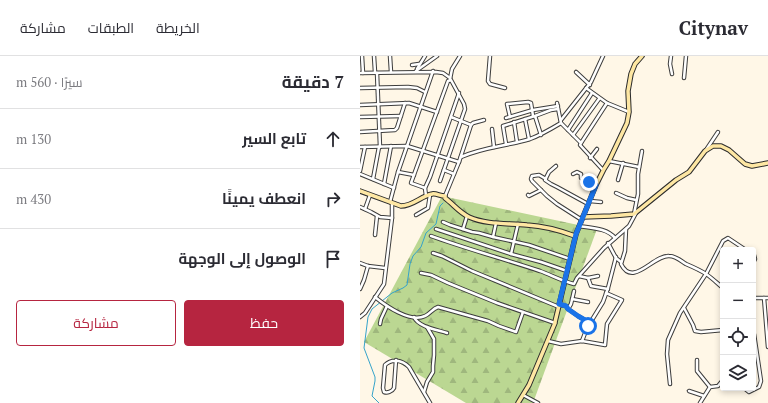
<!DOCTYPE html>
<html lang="ar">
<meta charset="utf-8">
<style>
:root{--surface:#fff;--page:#f2f2f3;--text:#2b2b33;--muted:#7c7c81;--line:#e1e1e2;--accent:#b62540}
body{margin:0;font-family:"PT Serif",Cairo,serif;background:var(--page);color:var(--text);direction:rtl}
.controls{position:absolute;right:12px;bottom:12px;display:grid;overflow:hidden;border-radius:4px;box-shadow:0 2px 6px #0003}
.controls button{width:36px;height:36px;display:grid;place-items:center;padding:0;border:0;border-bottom:1px solid var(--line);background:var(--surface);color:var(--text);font:20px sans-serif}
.stop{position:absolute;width:12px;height:12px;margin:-9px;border:3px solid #1a73e8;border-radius:50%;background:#fff}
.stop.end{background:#1a73e8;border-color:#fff;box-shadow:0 1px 4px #0008}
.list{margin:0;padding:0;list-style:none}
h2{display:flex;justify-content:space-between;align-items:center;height:52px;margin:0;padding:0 16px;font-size:17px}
h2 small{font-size:13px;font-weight:400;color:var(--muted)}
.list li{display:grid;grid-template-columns:26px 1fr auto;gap:12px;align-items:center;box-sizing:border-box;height:60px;padding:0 16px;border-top:1px solid var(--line)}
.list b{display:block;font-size:15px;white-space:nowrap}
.list em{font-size:13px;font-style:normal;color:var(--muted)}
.actions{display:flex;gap:8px;padding:12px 16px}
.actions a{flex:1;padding:9px 0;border:1px solid var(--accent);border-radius:4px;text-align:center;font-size:14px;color:var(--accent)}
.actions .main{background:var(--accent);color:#fff}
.icon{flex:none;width:22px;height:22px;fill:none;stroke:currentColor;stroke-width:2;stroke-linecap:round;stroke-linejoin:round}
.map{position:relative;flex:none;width:408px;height:347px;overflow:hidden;direction:ltr}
header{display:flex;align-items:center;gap:24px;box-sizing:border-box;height:56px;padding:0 20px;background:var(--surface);border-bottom:1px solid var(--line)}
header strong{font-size:19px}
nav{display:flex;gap:22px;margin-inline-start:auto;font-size:14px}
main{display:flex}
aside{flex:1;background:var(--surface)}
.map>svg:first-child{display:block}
</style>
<header>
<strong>Citynav</strong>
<nav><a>الخريطة</a><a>الطبقات</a><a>مشاركة</a></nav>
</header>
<main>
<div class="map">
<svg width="408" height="347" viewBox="0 0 408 347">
<defs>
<pattern id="forest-firs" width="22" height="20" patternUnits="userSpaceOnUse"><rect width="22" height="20" fill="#bbd792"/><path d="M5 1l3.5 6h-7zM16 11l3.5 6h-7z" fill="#9fb77d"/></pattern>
</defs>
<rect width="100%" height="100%" fill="#fff7e7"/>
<path fill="url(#forest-firs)" d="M82 140 237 173 173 347H106L4 286Z"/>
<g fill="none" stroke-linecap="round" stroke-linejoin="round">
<path stroke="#35a3ca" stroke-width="1" d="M19 347 12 340 15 325V321L4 292 8 261 12 253 32 237 43 232 47 229 50 208 53 200 61 191 66 177 76 168 80 150 83 147"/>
<defs>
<g id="street">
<path d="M2 0 3 17"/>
<path d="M14 0 15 16"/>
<path d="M30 0 31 16"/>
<path d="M130 0 128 25 130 28 145 32"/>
<path d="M311 0 310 8 312 18"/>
<path d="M52 9 59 8"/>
<path d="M57 13 65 0"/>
<path d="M56 15 77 0"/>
<path d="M216 16 230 29"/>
<path d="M0 17 76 16 83 17 90 22"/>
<path d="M17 17 20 91"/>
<path d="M324 22 326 0"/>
<path d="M90 23 92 13 100 0"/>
<path d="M0 32 48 31 57 32 65 36"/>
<path d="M226 32 247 47 269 56"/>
<path d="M197 47 201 67 221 87 220 89 242 113H244"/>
<path d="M0 49 49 47 77 56"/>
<path d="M175 60 181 79"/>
<path d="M0 61 41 60"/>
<path d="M91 61 111 69 113 67 124 64"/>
<path d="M150 61 147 48 168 46 171 47 173 60"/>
<path d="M146 62 173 54 198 50"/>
<path d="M165 63 169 83"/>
<path d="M201 64 231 26 243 0"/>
<path d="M154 66 157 86"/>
<path d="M132 73 134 91"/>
<path d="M208 74 232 37"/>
<path d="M0 76 35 74 37 72 45 47"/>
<path d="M213 79 239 43"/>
<path d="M221 87 247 47"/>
<path d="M146 88 143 70 175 60 191 54 198 53"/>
<path d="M0 91 47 90 99 106"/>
<path d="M346 94 358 76"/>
<path d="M101 101C123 91 147 90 170 83 181 79 191 73 201 67"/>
<path d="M230 102 237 93"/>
<path d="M249 105 279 111"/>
<path d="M196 110 189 116 185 124 191 128 197 131 228 148"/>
<path d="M84 114 94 118"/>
<path d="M0 115 5 91"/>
<path d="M38 116 54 119"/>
<path d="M0 118 34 132"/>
<path d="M213 118 217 116 221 118V122L236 129"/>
<path d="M13 123 19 91"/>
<path d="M186 123 179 119 172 120 171 123 172 125 187 140 197 148 222 164"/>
<path d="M258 124 263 107"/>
<path d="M24 128 31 90"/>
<path d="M65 132 51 127 88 25 91 24 104 48 105 53 80 125"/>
<path d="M256 137 267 142 276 144"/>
<path d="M168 139 169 140 181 134"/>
<path d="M66 140 65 132 70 121 99 37"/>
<path d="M85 140 99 106 111 69"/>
<path d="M230 145 241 146"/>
<path d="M30 146 38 116 73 15"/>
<path d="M0 151 11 156 20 161 32 162"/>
<path d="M5 153 10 139"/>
<path d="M274 158 278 138V118L282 95"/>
<path d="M56 159 68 152 70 139"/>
<path d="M83 166 90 169 112 176 119 177 133 181 169 189 210 203"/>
<path d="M219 170C231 172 247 172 255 182"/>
<path d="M76 173 151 198 181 206 207 215"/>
<path d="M103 173 107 160"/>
<path d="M266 173 265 195 261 208C273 232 293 199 309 200 316 200 321 205 326 208 333 211 340 214 346 218 352 222 357 227 363 232"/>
<path d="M15 179 17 160"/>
<path d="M71 180C107 193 144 203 180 215 191 219 202 225 214 228L217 222 244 192 269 170 276 157"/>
<path d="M133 181 136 167"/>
<path d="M248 187 256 202 261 206"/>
<path d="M73 197 82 200 112 215 199 251"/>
<path d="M151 198 158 168"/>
<path d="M393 199H394L395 203 393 207"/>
<path d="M0 207 8 210 25 212"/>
<path d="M61 217 71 219 88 227 137 247 195 267"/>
<path d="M219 220 228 222 231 230 248 233"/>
<path d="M228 222 238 220"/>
<path d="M0 233 4 224 8 210"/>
<path d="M15 241C26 250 50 267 65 260 70 258 72 253 78 251L128 265 139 270 156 276 163 256"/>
<path d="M393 242H408"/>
<path d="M404 242 408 291"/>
<path d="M212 243 228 246"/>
<path d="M199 249 206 250 208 253 218 260 230 267"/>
<path d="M324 252 333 269 335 275 341 276 363 274"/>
<path d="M208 253 211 248 214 235"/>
<path d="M0 261 5 257 24 228 32 162V147"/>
<path d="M54 261C58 271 78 274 87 277"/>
<path d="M20 268 21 263 27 250"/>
<path d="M188 285 201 288 222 285 245 289 247 268 262 244 246 237"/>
<path d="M222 285 227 272 243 246 248 232 256 201"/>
<path d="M36 304 34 332C32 336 27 337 24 336L23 332 25 309C32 302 42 304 49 311L70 347"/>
<path d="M337 304V315L350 331"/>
<path d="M310 328 307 298 308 284 320 257 346 218 363 185 368 182 386 194"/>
<path d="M384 332 389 336 399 331 401 325 394 278"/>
<path d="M329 335 344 340"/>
<path d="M64 336 67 326 73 316V310L74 299V283L67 271"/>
<path d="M163 339 178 347"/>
<path d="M340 347 350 331 358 330 363 324"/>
</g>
<g id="secondary">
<path d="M0 135 41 150C53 150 61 140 72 138 76 137 80 140 85 140V142C93 148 100 157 109 161 127 169 148 167 167 169 184 170 199 174 215 180"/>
<path d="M223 161 251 160 274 158 316 124 329 116 345 95 353 90H361L369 94 385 108 392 110 408 107"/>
<path d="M158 347 169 329 195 267V266L216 178 236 129 244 113 249 105 267 67 269 56 268 35 271 18 275 8 282 0"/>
</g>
</defs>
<use href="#street" stroke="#3d3d3d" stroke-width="4.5"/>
<use href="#secondary" stroke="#2c2c2c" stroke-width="5.5"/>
<use href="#street" stroke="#fff" stroke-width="2.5"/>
<use href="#secondary" stroke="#fee7a3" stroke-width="3.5"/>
</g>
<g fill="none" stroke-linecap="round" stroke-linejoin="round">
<path stroke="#1a73e8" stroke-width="5" d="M228 270 230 267 218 260 208 253 206 250 199 248 216 178 236 129 229 126"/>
</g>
</svg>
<div class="controls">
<button>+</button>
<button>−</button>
<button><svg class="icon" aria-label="locate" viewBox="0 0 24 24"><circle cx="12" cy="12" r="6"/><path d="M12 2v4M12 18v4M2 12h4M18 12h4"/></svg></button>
<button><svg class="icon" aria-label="layers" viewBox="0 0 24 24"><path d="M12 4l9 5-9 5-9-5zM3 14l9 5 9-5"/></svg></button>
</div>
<div class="stop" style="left:228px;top:270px"></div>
<div class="stop end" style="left:229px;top:126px"></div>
</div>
<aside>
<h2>7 دقيقة<small>سيرًا · 560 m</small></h2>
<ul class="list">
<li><svg class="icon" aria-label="ahead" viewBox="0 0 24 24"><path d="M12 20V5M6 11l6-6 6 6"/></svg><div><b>تابع السير</b></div><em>130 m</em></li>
<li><svg class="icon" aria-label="right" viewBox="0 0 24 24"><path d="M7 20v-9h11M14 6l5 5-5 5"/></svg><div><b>انعطف يمينًا</b></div><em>430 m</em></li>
<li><svg class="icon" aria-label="arrive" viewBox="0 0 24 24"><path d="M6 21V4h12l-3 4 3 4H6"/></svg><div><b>الوصول إلى الوجهة</b></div></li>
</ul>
<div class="actions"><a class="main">حفظ</a><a>مشاركة</a></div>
</aside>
</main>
